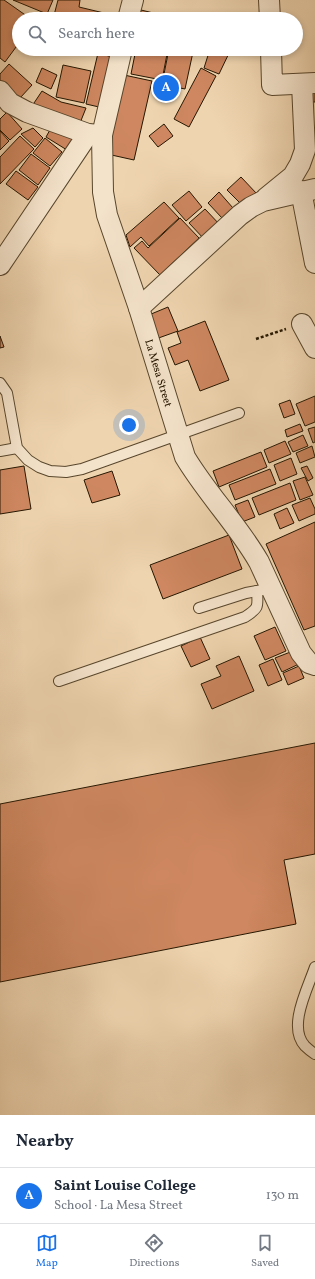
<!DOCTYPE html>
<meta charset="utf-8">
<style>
:root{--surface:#fff;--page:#f2f2f3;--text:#1f2937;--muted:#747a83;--line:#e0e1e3;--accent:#1a73e8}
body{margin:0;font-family:Vollkorn,serif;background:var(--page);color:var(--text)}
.you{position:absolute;left:129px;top:425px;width:14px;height:14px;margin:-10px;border:3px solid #fff;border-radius:50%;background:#1a73e8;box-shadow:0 0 0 6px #1a73e833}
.badge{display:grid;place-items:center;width:26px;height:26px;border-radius:50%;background:var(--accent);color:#fff;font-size:13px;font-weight:700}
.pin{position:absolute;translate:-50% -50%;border:2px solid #fff;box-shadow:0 1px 4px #0006}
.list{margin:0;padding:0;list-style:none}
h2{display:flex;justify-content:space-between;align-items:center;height:52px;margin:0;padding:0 16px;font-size:17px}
h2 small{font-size:13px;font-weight:400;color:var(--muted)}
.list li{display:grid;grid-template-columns:26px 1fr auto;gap:12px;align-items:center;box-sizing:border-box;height:56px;padding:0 16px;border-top:1px solid var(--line)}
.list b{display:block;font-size:15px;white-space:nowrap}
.list p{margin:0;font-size:13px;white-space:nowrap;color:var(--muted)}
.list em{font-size:13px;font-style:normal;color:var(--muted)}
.icon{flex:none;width:22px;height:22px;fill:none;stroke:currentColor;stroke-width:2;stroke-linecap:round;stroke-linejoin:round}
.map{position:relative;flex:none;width:315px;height:1115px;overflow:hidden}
.search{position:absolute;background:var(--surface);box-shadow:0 2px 6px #0003;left:12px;right:12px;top:12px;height:44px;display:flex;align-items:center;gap:10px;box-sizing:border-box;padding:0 14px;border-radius:22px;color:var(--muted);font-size:15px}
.sheet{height:108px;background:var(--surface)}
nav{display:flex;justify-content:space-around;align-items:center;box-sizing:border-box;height:56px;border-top:1px solid var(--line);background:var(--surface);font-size:11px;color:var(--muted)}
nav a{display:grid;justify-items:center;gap:2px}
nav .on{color:var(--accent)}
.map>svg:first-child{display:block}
</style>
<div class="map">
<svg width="315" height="1115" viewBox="0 0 315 1115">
<rect width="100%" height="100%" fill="#eed4af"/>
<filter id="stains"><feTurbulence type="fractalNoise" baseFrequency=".005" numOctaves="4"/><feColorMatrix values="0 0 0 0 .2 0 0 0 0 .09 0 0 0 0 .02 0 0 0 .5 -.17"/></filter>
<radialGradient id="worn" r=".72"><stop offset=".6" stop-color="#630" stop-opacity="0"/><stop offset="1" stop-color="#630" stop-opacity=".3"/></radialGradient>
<g fill="#ce8760" stroke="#261701">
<path d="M0 0H4L31 19H19V43L5 62 0 58Z"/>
<path d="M13 0H53L47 14Z"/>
<path d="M58 0H80L79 7 104 13 103 19H53Z"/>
<path d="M141 10 178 19H139Z"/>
<path d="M136 49H168L162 80 131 74Z"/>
<path d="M169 49H181L193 52 185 89 162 84Z"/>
<path d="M210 49H231L219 74 204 68Z"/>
<path d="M98 53 112 57 99 107 86 104Z"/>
<path d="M9 64 32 85 20 98 0 81V74Z"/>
<path d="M63 65 91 71 84 103 56 97Z"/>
<path d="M42 68 57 75 51 89 36 82Z"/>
<path d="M201 68 216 76 189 127 174 119Z"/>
<path d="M124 75 152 81 134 160 107 154Z"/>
<path d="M315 89V102H308V90Z"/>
<path d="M42 91 61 102 86 108 80 123 32 106Z"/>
<path d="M7 112 22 129 10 140 0 130V119Z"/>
<path d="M164 124 173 136 158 147 149 136Z"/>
<path d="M33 128 43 138 35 147 21 134Z"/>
<path d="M51 128 79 134 67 150 46 137Z"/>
<path d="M0 131 9 141 0 150Z"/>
<path d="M20 136 34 149 0 184V157Z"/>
<path d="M45 138 62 152 50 166 33 153Z"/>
<path d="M31 154 50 168 38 185 19 170Z"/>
<path d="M16 171 38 187 28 200 6 184Z"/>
<path d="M241 177 257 194 244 207 227 190Z"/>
<path d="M189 191 202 207 186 221 172 205Z"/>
<path d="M219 192 233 208 222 218 208 203Z"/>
<path d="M164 202 179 218 149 246 141 237 130 247 126 235Z"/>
<path d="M205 209 221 226 205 240 189 223Z"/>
<path d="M180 218 199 238 160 275 134 248 142 241 148 248Z"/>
<path d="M168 307 178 331 153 340 144 317Z"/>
<path d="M205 321 229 380 200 391 188 360 175 365 168 348 181 343 177 332Z"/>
<path d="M0 336 4 347 0 348Z"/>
<path d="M315 396V422L305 426 296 404Z"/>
<path d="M290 400 295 414 284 418 279 404Z"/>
<path d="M300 424 303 431 287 437 285 430Z"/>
<path d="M315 427V442L313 443 308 429Z"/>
<path d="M303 435 308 446 293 452 288 442Z"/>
<path d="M285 441 291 454 269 463 264 450Z"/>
<path d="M312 446 315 457 300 463 296 453Z"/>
<path d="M261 452 267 467 219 487 213 471Z"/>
<path d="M291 458 297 474 280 481 274 465Z"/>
<path d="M24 466 31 509 0 514V470Z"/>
<path d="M307 466 313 478 308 481 301 468Z"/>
<path d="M270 469 276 484 235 500 229 485Z"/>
<path d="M112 471 120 495 92 503 84 480Z"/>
<path d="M305 477 313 495 300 500 293 481Z"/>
<path d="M290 483 296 500 259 515 252 498Z"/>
<path d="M310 498 315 509V514L299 521 292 505Z"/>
<path d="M248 500 255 517 242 522 235 505Z"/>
<path d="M287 508 294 523 280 529 274 514Z"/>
<path d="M315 522V626L304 630 266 544Z"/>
<path d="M229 535 242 569 163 599 150 565Z"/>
<path d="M275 627 286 651 265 660 254 636Z"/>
<path d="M200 637 210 659 191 667 181 646Z"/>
<path d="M293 651 299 664 282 672 275 658Z"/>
<path d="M239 656 254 691 212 709 201 684 221 676 216 666Z"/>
<path d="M273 659 282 680 268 686 259 665Z"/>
<path d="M299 666 304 678 288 685 283 673Z"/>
<path d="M315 743V854L284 860 296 924 0 982V804Z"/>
</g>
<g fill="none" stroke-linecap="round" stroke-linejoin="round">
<defs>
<g id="lane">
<path d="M0 383 7 393 17 448 28 460 39 467 50 471 66 472 82 469 239 413"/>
<path d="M0 451 17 448"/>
<path d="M199 608 246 593 262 590"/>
<path d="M59 681 245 617C259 608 258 607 257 591"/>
<path d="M315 967C308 988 287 1027 305 1046 308 1049 312 1052 315 1054"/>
</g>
<g id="street">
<path d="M269 0 270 19"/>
<path d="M128 19 133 0"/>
<path d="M122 49 102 135 103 192 107 215 139 308 185 457C207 494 238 525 259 562L301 653 309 663 315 665"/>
<path d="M271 49 272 85 315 83"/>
<path d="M0 91 10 103 27 112 88 134 100 135"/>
<path d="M301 191 315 263"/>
<path d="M266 198 293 176 300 164 305 150 302 84"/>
<path d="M0 265 88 134"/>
<path d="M139 308 240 215 251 207 263 201 315 189"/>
<path d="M302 324 315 348"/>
</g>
</defs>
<use href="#lane" stroke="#58462c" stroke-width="12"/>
<use href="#street" stroke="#58462c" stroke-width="22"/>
<path stroke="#261701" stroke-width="2.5" stroke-dasharray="3 2" stroke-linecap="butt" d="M256 339 286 329"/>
<use href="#lane" stroke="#f4e3cb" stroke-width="10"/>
<use href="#street" stroke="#f4e3cb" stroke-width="20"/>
</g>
<g text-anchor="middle" stroke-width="3" stroke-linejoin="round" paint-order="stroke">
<g font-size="11" fill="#261701" stroke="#f4e3cb">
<text transform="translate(159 373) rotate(73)" y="4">La Mesa Street</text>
</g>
</g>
<rect width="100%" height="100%" filter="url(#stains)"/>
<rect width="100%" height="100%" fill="url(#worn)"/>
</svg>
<div class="you"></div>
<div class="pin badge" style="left:166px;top:88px">A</div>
<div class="search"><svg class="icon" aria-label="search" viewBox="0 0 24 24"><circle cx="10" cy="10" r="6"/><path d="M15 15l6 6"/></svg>Search here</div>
</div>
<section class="sheet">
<h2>Nearby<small></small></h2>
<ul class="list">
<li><span class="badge">A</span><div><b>Saint Louise College</b><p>School · La Mesa Street</p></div><em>130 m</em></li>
</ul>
</section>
<nav>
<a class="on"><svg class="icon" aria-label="map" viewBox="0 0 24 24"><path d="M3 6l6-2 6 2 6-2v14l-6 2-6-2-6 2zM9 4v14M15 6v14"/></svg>Map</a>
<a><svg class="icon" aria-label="directions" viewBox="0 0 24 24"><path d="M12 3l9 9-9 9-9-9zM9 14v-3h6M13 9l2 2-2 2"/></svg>Directions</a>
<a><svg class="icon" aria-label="saved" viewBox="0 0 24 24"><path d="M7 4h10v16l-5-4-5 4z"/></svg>Saved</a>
</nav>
